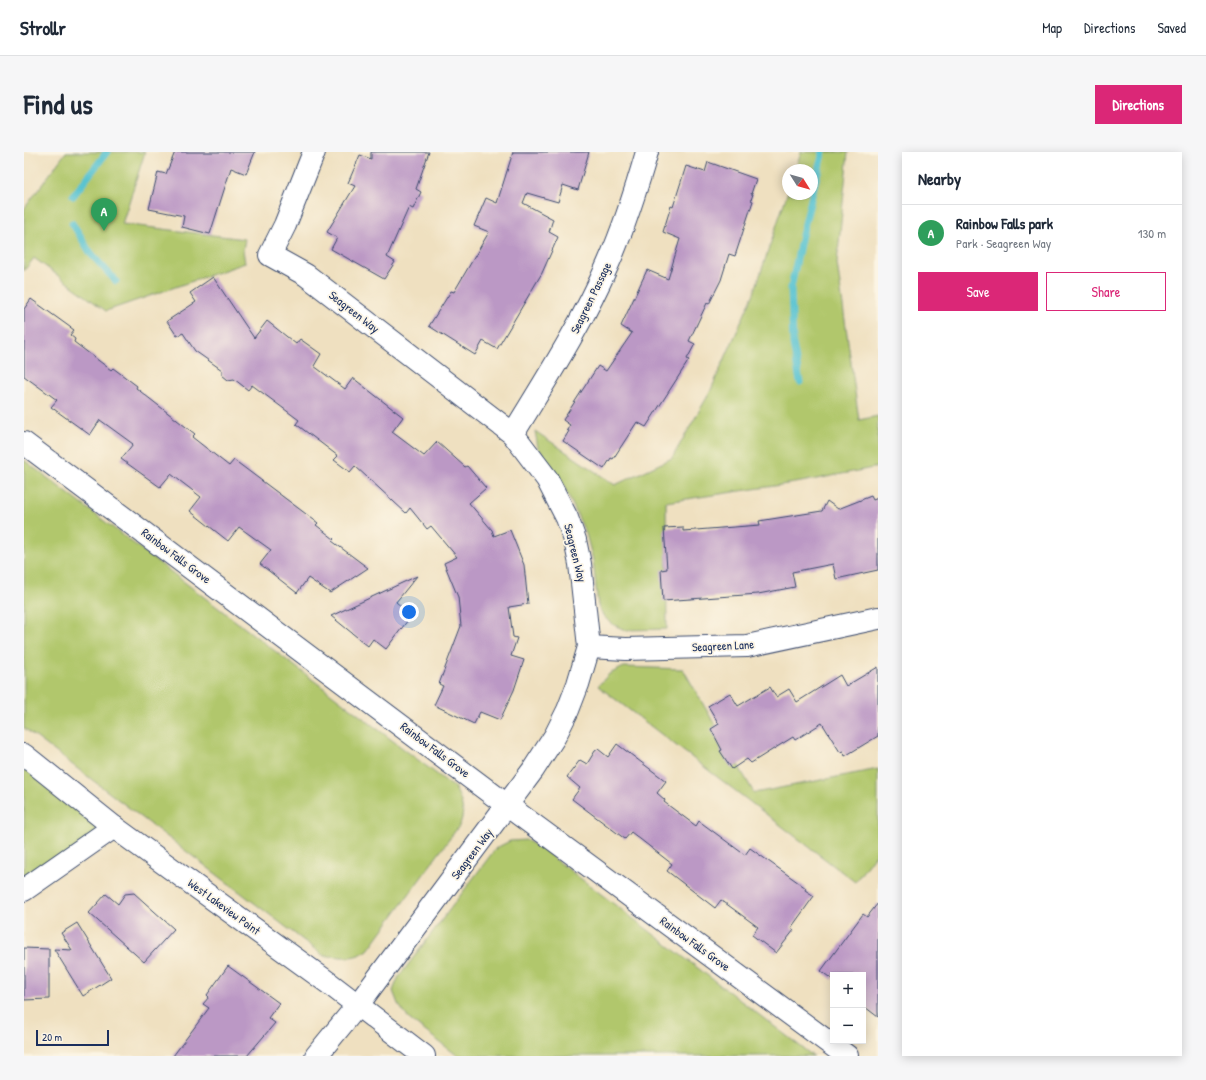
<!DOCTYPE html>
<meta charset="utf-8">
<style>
:root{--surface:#fff;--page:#f6f6f7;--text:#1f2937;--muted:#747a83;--line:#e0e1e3;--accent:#db2777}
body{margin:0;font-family:"Patrick Hand",sans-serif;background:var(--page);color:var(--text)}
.controls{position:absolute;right:12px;bottom:12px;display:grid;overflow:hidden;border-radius:0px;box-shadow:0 2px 10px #0003}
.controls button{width:36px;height:36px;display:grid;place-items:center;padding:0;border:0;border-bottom:1px solid var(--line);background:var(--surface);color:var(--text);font:20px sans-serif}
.compass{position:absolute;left:758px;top:12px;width:36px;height:36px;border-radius:50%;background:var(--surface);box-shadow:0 2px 10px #0003;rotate:127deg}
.scale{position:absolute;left:12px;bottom:10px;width:73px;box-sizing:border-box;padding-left:4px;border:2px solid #1b2f5e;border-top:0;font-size:11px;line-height:14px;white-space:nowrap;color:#1b2f5e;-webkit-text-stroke:3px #fcf5e5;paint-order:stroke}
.you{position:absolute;left:385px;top:460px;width:14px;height:14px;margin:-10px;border:3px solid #fff;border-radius:50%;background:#1a73e8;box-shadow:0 0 0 6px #1a73e833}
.badge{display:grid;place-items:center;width:26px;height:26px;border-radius:50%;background:var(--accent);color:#fff;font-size:13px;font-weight:700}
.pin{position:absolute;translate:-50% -33px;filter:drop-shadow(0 1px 2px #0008)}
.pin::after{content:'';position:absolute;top:21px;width:14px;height:12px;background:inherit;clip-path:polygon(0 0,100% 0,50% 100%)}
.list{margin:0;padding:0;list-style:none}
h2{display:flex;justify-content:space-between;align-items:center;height:52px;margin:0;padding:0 16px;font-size:17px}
h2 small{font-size:13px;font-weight:400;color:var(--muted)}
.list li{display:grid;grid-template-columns:26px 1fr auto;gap:12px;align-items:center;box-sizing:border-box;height:56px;padding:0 16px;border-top:1px solid var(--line)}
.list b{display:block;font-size:15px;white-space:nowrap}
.list p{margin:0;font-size:13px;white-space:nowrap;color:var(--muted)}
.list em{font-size:13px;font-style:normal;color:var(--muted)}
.actions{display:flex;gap:8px;padding:12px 16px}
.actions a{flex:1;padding:9px 0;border:1px solid var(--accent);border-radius:0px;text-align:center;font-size:14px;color:var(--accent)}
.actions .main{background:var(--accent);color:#fff}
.map{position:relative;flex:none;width:854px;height:904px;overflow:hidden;border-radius:0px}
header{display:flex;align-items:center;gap:24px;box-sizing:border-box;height:56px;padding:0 20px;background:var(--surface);border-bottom:1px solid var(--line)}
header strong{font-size:19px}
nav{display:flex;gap:22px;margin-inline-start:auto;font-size:14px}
.intro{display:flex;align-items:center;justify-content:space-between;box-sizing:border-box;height:96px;padding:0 24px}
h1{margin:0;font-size:28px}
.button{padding:10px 18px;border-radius:0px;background:var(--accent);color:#fff;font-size:14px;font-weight:700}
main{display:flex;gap:24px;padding:0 24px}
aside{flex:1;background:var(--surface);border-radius:0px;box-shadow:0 2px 10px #0003}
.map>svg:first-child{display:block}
</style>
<header>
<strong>Strollr</strong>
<nav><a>Map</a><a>Directions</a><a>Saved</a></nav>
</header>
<div class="intro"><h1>Find us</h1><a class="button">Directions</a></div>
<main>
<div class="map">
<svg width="854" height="904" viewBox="0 0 854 904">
<rect width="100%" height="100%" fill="#fcf5e5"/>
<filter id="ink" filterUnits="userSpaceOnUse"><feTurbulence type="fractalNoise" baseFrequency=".025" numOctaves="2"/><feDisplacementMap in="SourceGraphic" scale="8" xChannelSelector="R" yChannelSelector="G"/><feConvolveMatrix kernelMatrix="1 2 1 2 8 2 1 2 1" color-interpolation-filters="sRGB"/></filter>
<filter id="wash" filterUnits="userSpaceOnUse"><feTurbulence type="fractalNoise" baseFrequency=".012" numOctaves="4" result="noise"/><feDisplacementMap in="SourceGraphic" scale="16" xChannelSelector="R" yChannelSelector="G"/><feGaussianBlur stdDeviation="0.9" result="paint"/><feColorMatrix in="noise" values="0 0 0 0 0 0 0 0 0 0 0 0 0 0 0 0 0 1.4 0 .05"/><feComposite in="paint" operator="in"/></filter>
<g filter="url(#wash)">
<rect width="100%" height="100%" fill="#efe0c0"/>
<g fill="#b1c76c" stroke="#667b65">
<path d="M42 0H121L98 72 221 87 219 98 221 111 82 159 10 106 0 119V57Z"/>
<path d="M777 0H824L813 111 835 268 854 264V315L777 330 642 350 643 477 601 478 590 473 580 465 574 454 569 408 562 382 537 328 514 296 511 279 591 333 648 306 686 240 730 141 764 39V42H788V18H771Z"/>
<path d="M0 308 431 636C438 650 442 660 435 674L344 798C328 809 318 804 300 804L0 576Z"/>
<path d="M600 515 659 517 730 641 854 617V699L831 730 574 534 585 522Z"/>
<path d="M0 603 90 675 0 738Z"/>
<path d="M502 688 518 697 789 904H434L385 867 374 852 369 839 374 826 472 696 486 689Z"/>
</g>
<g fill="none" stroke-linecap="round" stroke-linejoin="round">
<g stroke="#56c2d0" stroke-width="7">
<path d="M49 44 83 0"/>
<path d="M48 71 67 102 92 129"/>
<path d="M776 230 769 192 767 136 778 83 799 0"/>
</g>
</g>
<g id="blocks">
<g fill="#bb98c5">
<path d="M151 0H231L222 22 207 16 186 82 158 75 160 64 125 57 134 20 142 22Z"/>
<path d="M347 0H405L392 37 397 40 389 57 385 55 363 105 371 110 360 127 307 97 313 86 303 80 331 34 324 31 336 3 347 7Z"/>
<path d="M489 0H565L554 38 539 33 534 50 503 41 499 51 529 67 525 80 534 85 518 121 473 197 459 189 451 203 405 174 427 139 430 140 465 80 450 74 462 46 473 51Z"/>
<path d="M684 10 732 27 727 42H729L727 48 729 49 711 104 705 102 697 128 685 152 683 151 665 189 671 192 663 207 665 208 622 275 613 270 589 307 587 306 580 317 539 289 545 279 543 278 546 273 539 268 574 214 582 219 608 181 597 174 623 118 644 127 656 87 639 80 647 54 649 55 662 14 681 20Z"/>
<path d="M189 125 230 186 243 169 272 192 276 187 297 202 290 214 321 237 329 226 379 265 368 280 400 304 413 290 441 315 443 314 462 336 445 351 468 378 470 384 486 378 500 413 504 452 485 455 489 485 493 486 487 504 500 508 490 538 476 568 456 560 450 572 410 553 419 534 415 532 437 474 434 445 420 411 433 405 407 374 403 377 386 356 382 361 331 314 326 320 310 308 314 304 272 272 275 268 228 233 224 238 210 227 204 228 198 223V218L171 199 159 181 153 184 143 169 172 150 166 141Z"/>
<path d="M7 147 50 178 46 183 51 187 50 190 87 218 89 216 113 234 112 236 171 282 168 285 205 314 210 308 294 371 292 373 310 387 308 389 344 416 306 441 284 426 273 441 236 412 247 398 215 375 204 389 166 359 177 345 147 322 136 335 97 307 109 292 76 268 66 283 27 255 33 248 0 224V157Z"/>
<path d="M847 344 849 348 854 346V418L812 427 809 412 768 420 771 435 734 442 639 449 637 418 643 417 640 376 659 375V379L736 373 735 369 798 359 803 349 814 357Z"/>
<path d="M393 424 372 450 384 460V468L362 497 349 487 344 494 307 464Z"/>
<path d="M854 515V584L821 604 819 599 816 600 798 571 771 588 769 585 727 611 723 607 708 617 696 599 698 598 687 577 695 572 684 554 706 541 714 554 746 535 752 545 765 537 773 550 816 523 822 534Z"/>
<path d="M593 592 642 629 633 641 641 648 640 650 672 674 675 669 721 703 726 696 782 736 781 738 790 744 767 776 770 778 752 801 728 783 734 775 697 748 691 756 643 719 648 712 607 680 601 687 548 647 556 636 543 625 556 608 563 612 571 599 574 597 584 605Z"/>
<path d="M110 741 150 777 120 810 65 761 82 742 94 752 101 742Z"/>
<path d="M854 751V865L841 855 839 857V823H809V828L797 819 839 762 843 765Z"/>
<path d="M53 771 87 826 59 844 30 797 48 798 37 781Z"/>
<path d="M0 796 25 797V847L0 848Z"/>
<path d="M204 814 255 851 244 866 251 871 223 904H149L185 856 179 852 185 845 183 843Z"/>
</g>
</g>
</g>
<g filter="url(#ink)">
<use href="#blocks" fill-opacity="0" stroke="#3b4a6d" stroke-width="1"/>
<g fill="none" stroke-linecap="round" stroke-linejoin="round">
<defs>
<g id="minor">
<path d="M290 0 261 73 246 103 282 123 489 282 523 327 543 366 551 388 556 412 565 495 554 532 544 558 531 584 509 618 333 854 292 904"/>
<path d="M489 282C523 226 558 172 584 112 600 76 612 38 623 0"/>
<path d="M0 291 484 654 823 904"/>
<path d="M565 495 602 497 723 494 854 466"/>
<path d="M0 603 90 675 306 832 400 904"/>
<path d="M0 738 90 675"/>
</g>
</defs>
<use href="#minor" stroke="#3b4a6d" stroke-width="24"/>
<use href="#minor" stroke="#fff" stroke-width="22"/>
</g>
</g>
<g text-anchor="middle" stroke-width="3.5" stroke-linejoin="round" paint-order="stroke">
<g font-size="12" fill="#1b2f5e" stroke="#fcf5e5">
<text transform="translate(567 146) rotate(-64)" y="4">Seagreen Passage</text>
<text transform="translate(330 160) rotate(38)" y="4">Seagreen Way</text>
<text transform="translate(551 401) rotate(76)" y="4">Seagreen Way</text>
<text transform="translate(152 404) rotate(37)" y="4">Rainbow Falls Grove</text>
<text transform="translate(699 494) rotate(-3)" y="4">Seagreen Lane</text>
<text transform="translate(411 598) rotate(37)" y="4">Rainbow Falls Grove</text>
<text transform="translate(448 702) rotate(-53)" y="4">Seagreen Way</text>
<text transform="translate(200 755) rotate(36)" y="4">West Lakeview Point</text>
<text transform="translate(671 792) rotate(36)" y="4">Rainbow Falls Grove</text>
</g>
</g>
</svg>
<div class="controls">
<button>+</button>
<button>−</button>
</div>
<svg class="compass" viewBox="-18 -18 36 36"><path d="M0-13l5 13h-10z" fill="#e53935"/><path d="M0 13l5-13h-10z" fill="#747a83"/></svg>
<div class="scale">20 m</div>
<div class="you"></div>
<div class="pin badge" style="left:80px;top:79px;background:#2e9e5b">A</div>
</div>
<aside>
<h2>Nearby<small></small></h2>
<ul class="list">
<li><span class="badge" style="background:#2e9e5b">A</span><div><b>Rainbow Falls park</b><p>Park · Seagreen Way</p></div><em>130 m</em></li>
</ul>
<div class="actions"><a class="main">Save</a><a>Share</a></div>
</aside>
</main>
